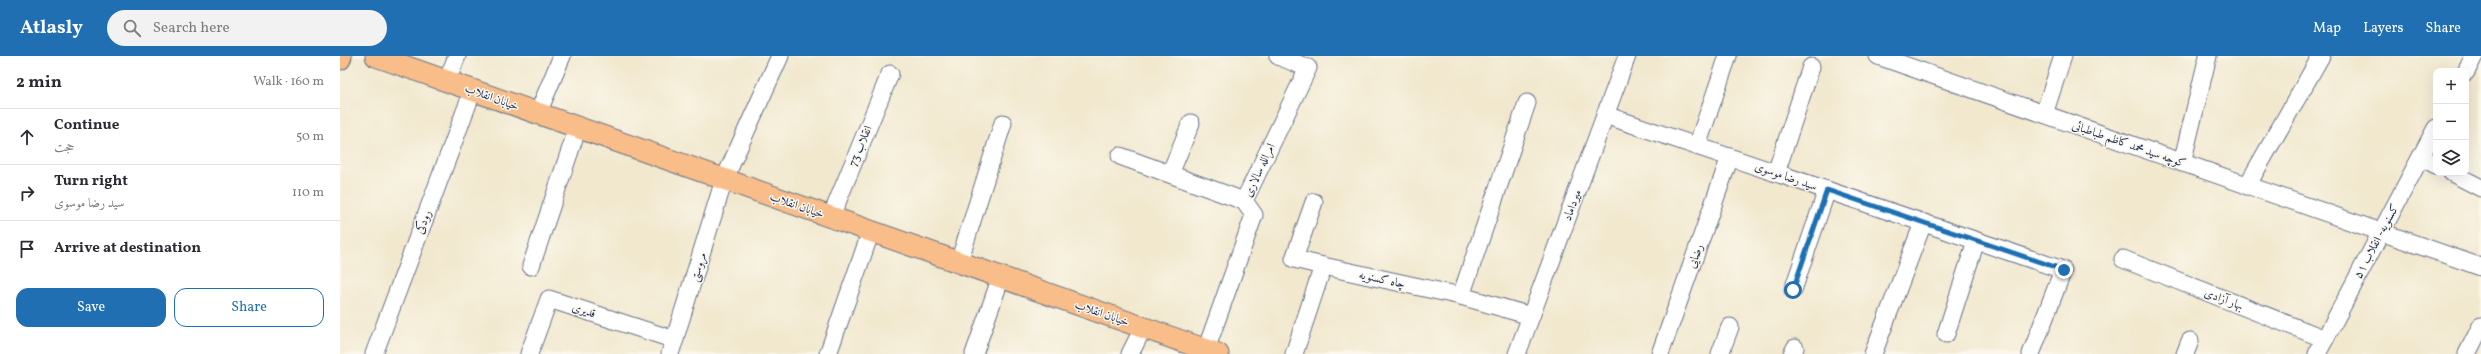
<!DOCTYPE html>
<meta charset="utf-8">
<style>
:root{--surface:#fff;--page:#f2f2f3;--text:#2b2b33;--muted:#7c7c81;--line:#e1e1e2;--accent:#1f6fb2}
body{margin:0;font-family:Vollkorn,Amiri,serif;background:var(--page);color:var(--text)}
.controls{position:absolute;right:12px;top:12px;display:grid;overflow:hidden;border-radius:8px;box-shadow:0 4px 16px #0002}
.controls button{width:36px;height:36px;display:grid;place-items:center;padding:0;border:0;border-bottom:1px solid var(--line);background:var(--surface);color:var(--text);font:20px sans-serif}
.stop{position:absolute;width:12px;height:12px;margin:-9px;border:3px solid #1f6fb2;border-radius:50%;background:#fff}
.stop.end{background:#1f6fb2;border-color:#fff;box-shadow:0 1px 4px #0008}
.list{margin:0;padding:0;list-style:none}
h2{display:flex;justify-content:space-between;align-items:center;height:52px;margin:0;padding:0 16px;font-size:17px}
h2 small{font-size:13px;font-weight:400;color:var(--muted)}
.list li{display:grid;grid-template-columns:26px 1fr auto;gap:12px;align-items:center;box-sizing:border-box;height:56px;padding:0 16px;border-top:1px solid var(--line)}
.list b{display:block;font-size:15px;white-space:nowrap}
.list p{margin:0;font-size:13px;white-space:nowrap;color:var(--muted)}
.list em{font-size:13px;font-style:normal;color:var(--muted)}
.actions{display:flex;gap:8px;padding:12px 16px}
.actions a{flex:1;padding:9px 0;border:1px solid var(--accent);border-radius:12px;text-align:center;font-size:14px;color:var(--accent)}
.actions .main{background:var(--accent);color:#fff}
.icon{flex:none;width:22px;height:22px;fill:none;stroke:currentColor;stroke-width:2;stroke-linecap:round;stroke-linejoin:round}
.map{position:relative;flex:none;width:2141px;height:298px;overflow:hidden}
header{display:flex;align-items:center;gap:24px;box-sizing:border-box;height:56px;padding:0 20px;background:var(--accent);color:#fff}
header strong{font-size:19px}
nav{display:flex;gap:22px;margin-inline-start:auto;font-size:14px}
.search{width:280px;height:36px;background:var(--page);display:flex;align-items:center;gap:10px;box-sizing:border-box;padding:0 14px;border-radius:22px;color:var(--muted);font-size:15px}
main{display:flex}
aside{flex:1;background:var(--surface)}
.map>svg:first-child{display:block}
</style>
<header>
<strong>Atlasly</strong>
<div class="search"><svg class="icon" aria-label="search" viewBox="0 0 24 24"><circle cx="10" cy="10" r="6"/><path d="M15 15l6 6"/></svg>Search here</div>
<nav><a>Map</a><a>Layers</a><a>Share</a></nav>
</header>
<main>
<aside>
<h2>2 min<small>Walk · 160 m</small></h2>
<ul class="list">
<li><svg class="icon" aria-label="ahead" viewBox="0 0 24 24"><path d="M12 20V5M6 11l6-6 6 6"/></svg><div><b>Continue</b><p>حجت</p></div><em>50 m</em></li>
<li><svg class="icon" aria-label="right" viewBox="0 0 24 24"><path d="M7 20v-9h11M14 6l5 5-5 5"/></svg><div><b>Turn right</b><p>سید رضا موسوی</p></div><em>110 m</em></li>
<li><svg class="icon" aria-label="arrive" viewBox="0 0 24 24"><path d="M6 21V4h12l-3 4 3 4H6"/></svg><div><b>Arrive at destination</b></div></li>
</ul>
<div class="actions"><a class="main">Save</a><a>Share</a></div>
</aside>
<div class="map">
<svg width="2141" height="298" viewBox="0 0 2141 298">
<rect width="100%" height="100%" fill="#fbf7ec"/>
<filter id="ink" filterUnits="userSpaceOnUse"><feTurbulence type="fractalNoise" baseFrequency=".025" numOctaves="2"/><feDisplacementMap in="SourceGraphic" scale="8" xChannelSelector="R" yChannelSelector="G"/><feConvolveMatrix kernelMatrix="1 2 1 2 8 2 1 2 1" color-interpolation-filters="sRGB"/></filter>
<filter id="wash" filterUnits="userSpaceOnUse"><feTurbulence type="fractalNoise" baseFrequency=".012" numOctaves="4" result="noise"/><feDisplacementMap in="SourceGraphic" scale="16" xChannelSelector="R" yChannelSelector="G"/><feGaussianBlur stdDeviation="0.9" result="paint"/><feColorMatrix in="noise" values="0 0 0 0 0 0 0 0 0 0 0 0 0 0 0 0 0 1.4 0 .05"/><feComposite in="paint" operator="in"/></filter>
<g filter="url(#wash)">
<rect width="100%" height="100%" fill="#f1e8ce"/>
</g>
<g filter="url(#ink)">
<g fill="none" stroke-linecap="round" stroke-linejoin="round">
<defs>
<g id="minor">
<path d="M1538 0 2141 211"/>
<path d="M2126 16 2134 0"/>
<path d="M107 25 117 0"/>
<path d="M198 57 222 0"/>
<path d="M1704 58 1723 0"/>
<path d="M1265 59 1723 214 1691 298"/>
<path d="M1357 90 1388 0"/>
<path d="M780 100 904 145"/>
<path d="M2081 101 2096 109"/>
<path d="M1842 107 1868 0"/>
<path d="M1436 117 1471 11"/>
<path d="M2112 117 2141 132"/>
<path d="M830 118 851 67"/>
<path d="M1907 130 1981 0"/>
<path d="M974 146 954 203 983 210"/>
<path d="M491 161 550 18"/>
<path d="M1783 203 1985 283"/>
<path d="M619 206 663 67"/>
<path d="M191 210 238 71"/>
<path d="M1453 234 1487 134"/>
<path d="M1121 240 1187 47"/>
<path d="M1606 278 1636 185"/>
<path d="M866 294 914 159 904 145 968 12 938 0"/>
<path d="M34 298 133 34"/>
<path d="M189 298 209 243 335 284"/>
<path d="M330 298 384 124 440 0"/>
<path d="M488 298 531 175"/>
<path d="M634 298 661 221"/>
<path d="M790 298 803 272"/>
<path d="M954 298 983 210 1121 240 1191 260"/>
<path d="M1177 298 1287 0"/>
<path d="M1320 298 1390 101"/>
<path d="M1380 298 1390 271"/>
<path d="M1452 298 1455 292"/>
<path d="M1533 298 1583 167"/>
<path d="M1845 298 1850 285"/>
<path d="M1977 298 2096 72"/>
<path d="M2127 298 2141 270"/>
</g>
<g id="major">
<path d="M36 0 878 298"/>
<path d="M0 3 1 0"/>
</g>
</defs>
<use href="#minor" stroke="#667085" stroke-width="19"/>
<use href="#major" stroke="#667085" stroke-width="23"/>
<use href="#minor" stroke="#fff" stroke-width="17"/>
<use href="#major" stroke="#f8bd88" stroke-width="21"/>
</g>
</g>
<g fill="none" stroke-linecap="round" stroke-linejoin="round" filter="url(#ink)">
<path stroke="#1f6fb2" stroke-width="5" d="M1453 234 1487 134 1724 214"/>
</g>
<g text-anchor="middle" stroke-width="3" stroke-linejoin="round" paint-order="stroke">
<g font-size="12" fill="#1b2f5e" stroke="#fbf7ec">
<text transform="translate(152 41) rotate(20)" y="4">خیابان انقلاب</text>
<text transform="translate(1789 88) rotate(19)" y="4">کوچه سید محمد کاظم طباطبائی</text>
<text transform="translate(520 90) rotate(-68)" y="4">انقلاب 73</text>
<text transform="translate(919 114) rotate(-65)" y="4">امرالله سالاری</text>
<text transform="translate(1446 120) rotate(19)" y="4">سید رضا موسوی</text>
<text transform="translate(457 149) rotate(19)" y="4">خیابان انقلاب</text>
<text transform="translate(1232 149) rotate(-70)" y="4">میرداماد</text>
<text transform="translate(83 166) rotate(-69)" y="4">رودکی</text>
<text transform="translate(2036 185) rotate(-62)" y="4">کسنویه- انقلاب ۵۱</text>
<text transform="translate(1355 200) rotate(-70)" y="4">رضایی</text>
<text transform="translate(358 211) rotate(-73)" y="4">مروستی</text>
<text transform="translate(1042 223) rotate(12)" y="4">چاه کسنویه</text>
<text transform="translate(1884 243) rotate(21)" y="4">بهار آزادی</text>
<text transform="translate(244 254) rotate(18)" y="4">قدیری</text>
<text transform="translate(762 257) rotate(19)" y="4">خیابان انقلاب</text>
</g>
</g>
</svg>
<div class="controls">
<button>+</button>
<button>−</button>
<button><svg class="icon" aria-label="layers" viewBox="0 0 24 24"><path d="M12 4l9 5-9 5-9-5zM3 14l9 5 9-5"/></svg></button>
</div>
<div class="stop" style="left:1453px;top:234px"></div>
<div class="stop end" style="left:1724px;top:214px"></div>
</div>
</main>
